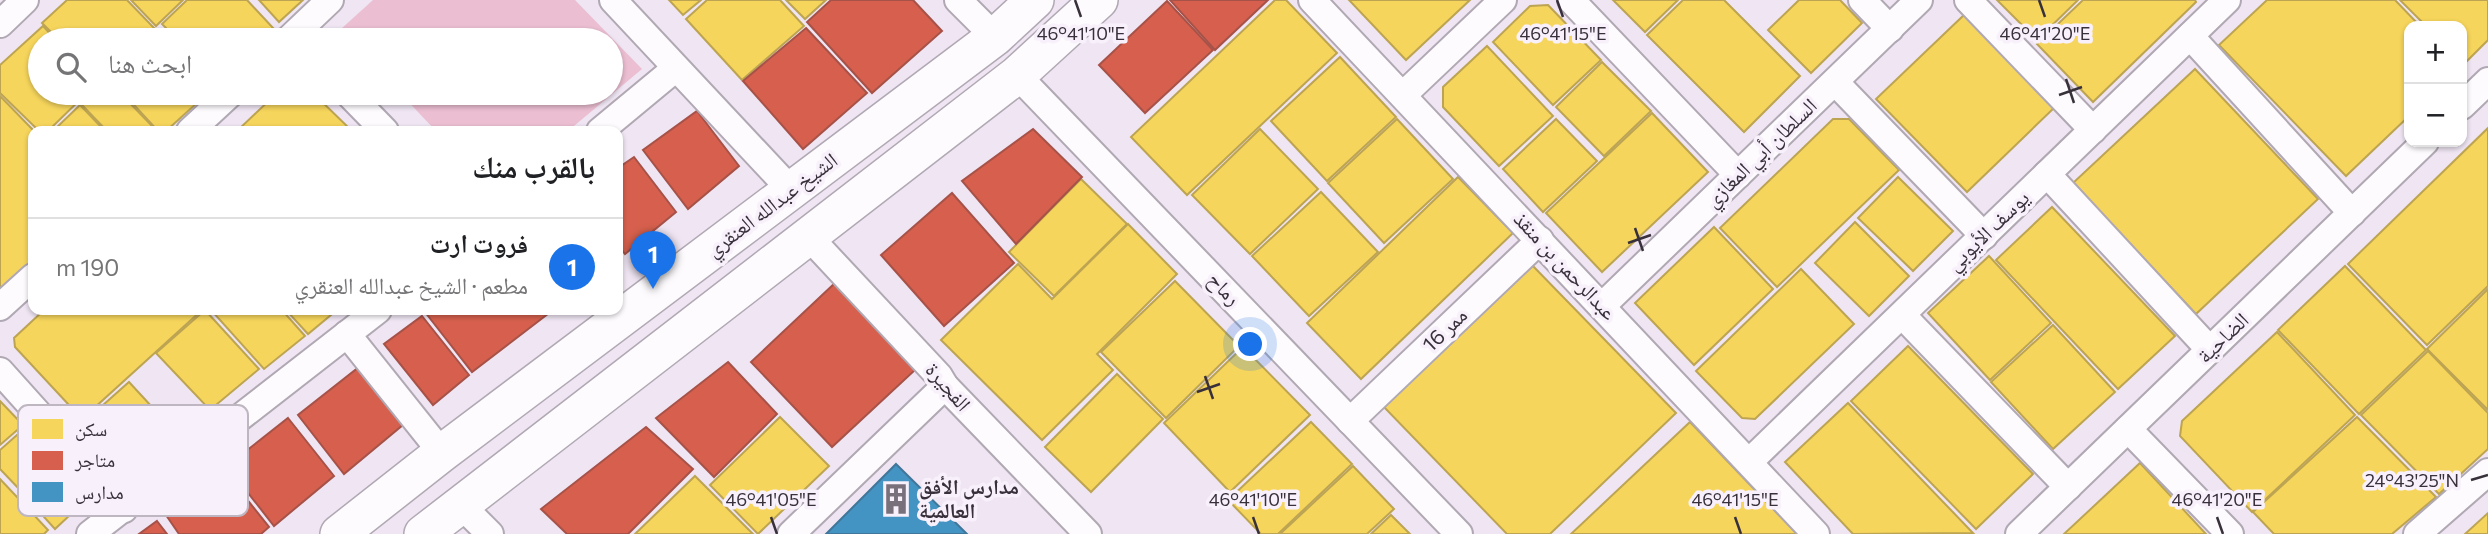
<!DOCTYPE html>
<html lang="ar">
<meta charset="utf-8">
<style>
:root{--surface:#fff;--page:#f2f2f2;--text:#202124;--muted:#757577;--line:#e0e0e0;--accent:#1a73e8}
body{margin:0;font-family:Commissioner,"Noto Naskh Arabic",sans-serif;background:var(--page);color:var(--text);direction:rtl}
.controls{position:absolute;right:21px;top:21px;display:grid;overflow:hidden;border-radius:14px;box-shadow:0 2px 5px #0004}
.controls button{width:63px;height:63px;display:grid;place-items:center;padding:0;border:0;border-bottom:2px solid var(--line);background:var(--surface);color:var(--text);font:35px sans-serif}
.you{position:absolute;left:1251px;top:345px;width:24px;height:24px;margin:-18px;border:5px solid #fff;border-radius:50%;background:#1a73e8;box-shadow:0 0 0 10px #1a73e833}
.badge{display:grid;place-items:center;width:46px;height:46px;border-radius:50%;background:var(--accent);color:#fff;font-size:23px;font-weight:700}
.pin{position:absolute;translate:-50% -58px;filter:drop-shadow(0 2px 4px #0008)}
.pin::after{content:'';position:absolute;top:37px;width:24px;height:21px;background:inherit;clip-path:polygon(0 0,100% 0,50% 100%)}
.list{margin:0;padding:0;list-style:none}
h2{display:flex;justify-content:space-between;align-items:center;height:91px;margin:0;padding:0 28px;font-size:30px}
h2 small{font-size:23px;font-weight:400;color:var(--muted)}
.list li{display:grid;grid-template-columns:46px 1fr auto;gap:21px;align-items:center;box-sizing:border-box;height:98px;padding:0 28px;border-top:2px solid var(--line)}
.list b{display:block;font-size:26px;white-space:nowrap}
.list p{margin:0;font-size:23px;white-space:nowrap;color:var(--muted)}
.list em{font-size:23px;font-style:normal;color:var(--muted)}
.icon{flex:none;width:38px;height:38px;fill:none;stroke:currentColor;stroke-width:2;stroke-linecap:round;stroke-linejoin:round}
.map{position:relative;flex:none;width:2488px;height:534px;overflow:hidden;direction:ltr}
.search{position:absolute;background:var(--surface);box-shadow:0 2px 5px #0004;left:28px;top:28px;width:595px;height:77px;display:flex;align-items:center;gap:18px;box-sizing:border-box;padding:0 24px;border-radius:38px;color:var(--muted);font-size:26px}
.panel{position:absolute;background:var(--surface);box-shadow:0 2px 5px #0004;left:28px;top:126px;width:595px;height:189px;border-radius:14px;direction:rtl}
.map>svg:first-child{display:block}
</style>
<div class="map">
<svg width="2488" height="534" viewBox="0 0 2488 534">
<rect width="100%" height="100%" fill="#efe5f3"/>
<path fill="#ebbed1" d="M373 0H575L642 69 568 131H436L400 93H611V40H351L341 29Z"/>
<g fill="#f6d55c" stroke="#bda452" stroke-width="2">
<path d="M67 0H127L155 29 143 40H59L42 23Z"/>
<path d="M131 0H183L156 26Z"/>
<path d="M187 0H247L274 29 262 40H178L162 24Z"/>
<path d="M259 0H303L279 22Z"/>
<path d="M669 0H701L683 15Z"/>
<path d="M707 0H780L804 26 742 80 686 19Z"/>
<path d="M786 0H826L805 19Z"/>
<path d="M1275 0H1286L1337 53 1187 195 1131 137Z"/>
<path d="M1349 0H1470L1406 60Z"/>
<path d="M1613 0H1678L1645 32Z"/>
<path d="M1683 0H1724L1800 76 1744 132 1647 35Z"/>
<path d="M1799 0H1840L1862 23 1811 73 1768 30Z"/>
<path d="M1997 0H2078L2037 40Z"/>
<path d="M2083 0H2195L2196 2 2093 102 2037 44Z"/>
<path d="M2267 0H2395L2420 26H2409V116L2346 176 2219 45Z"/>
<path d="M2400 0H2488V40L2464 64 2462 62V26H2426Z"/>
<path d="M1548 5 1601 60 1553 105 1493 42 1530 6Z"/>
<path d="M1965 14 2055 107 1967 192 1876 99Z"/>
<path d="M43 26 56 40H40V93H87L48 131H39L0 93V65Z"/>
<path d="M159 30 168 40H148Z"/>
<path d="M1487 46 1553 116 1499 166 1443 107V87Z"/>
<path d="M1340 57 1396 117 1327 181 1271 121Z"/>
<path d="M1602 62 1651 111 1604 156 1556 107Z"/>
<path d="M2195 69 2318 199 2196 314 2073 183Z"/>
<path d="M93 93H120L157 131H107L81 104Z"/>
<path d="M123 93H208L166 131H158Z"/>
<path d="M277 93H313L352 131H237Z"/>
<path d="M0 96 34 131 33 263 0 294Z"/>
<path d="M80 105 105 131H55L54 130Z"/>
<path d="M1652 113 1708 172 1602 272 1546 213Z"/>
<path d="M1397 119 1453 179 1384 243 1328 183Z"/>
<path d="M1556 119 1597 161 1543 212 1503 169Z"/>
<path d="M1833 119H1849L1899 170 1777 287 1720 228Z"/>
<path d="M2488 128V286L2427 345 2348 264Z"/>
<path d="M1260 129 1318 189 1250 254 1192 195Z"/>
<path d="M1458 177 1513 233 1361 379 1307 323Z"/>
<path d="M1898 177 1953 231 1913 271 1858 218Z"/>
<path d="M1081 179 1127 224 1054 296 1009 252Z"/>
<path d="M1321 192 1378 252 1309 316 1252 256Z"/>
<path d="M2052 207 2175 336 2118 389 1996 260Z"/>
<path d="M1855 222 1909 276 1869 316 1815 263Z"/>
<path d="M1128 224 1177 274 1097 354 1113 370 1042 440 941 340 1018 264 1052 299Z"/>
<path d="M1714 227 1773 289 1694 365 1635 303Z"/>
<path d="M1989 256 2051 323 1990 380 1928 313Z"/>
<path d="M1531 264 1676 413 1550 534H1507L1383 406Z"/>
<path d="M2345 266 2426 350 2359 414 2278 330Z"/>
<path d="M1801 269 1854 324 1755 419 1742 418 1696 371Z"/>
<path d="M1175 281 1239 346 1166 418 1101 352Z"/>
<path d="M2488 289V410L2427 349Z"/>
<path d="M44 310H202L82 419 15 347 14 338Z"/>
<path d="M205 310 259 369 210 410 156 353Z"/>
<path d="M211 310H282L305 336 264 369Z"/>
<path d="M286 310H337L308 334Z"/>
<path d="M2053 325 2115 392 2053 449 1991 382Z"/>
<path d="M2277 332 2355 415 2252 512 2180 436 2182 421Z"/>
<path d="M1908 346 2033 474 1976 529 1851 401Z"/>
<path d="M1243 347 1310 415 1230 492 1164 423Z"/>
<path d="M2428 351 2488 413V449L2439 494 2361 415Z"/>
<path d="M1117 374 1163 419 1091 492 1045 447Z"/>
<path d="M129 382 176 433 138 463H123L85 421Z"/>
<path d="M0 401 23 425 0 445Z"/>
<path d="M1848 403 1973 533 1853 534 1785 462Z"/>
<path d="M780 417 829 466 758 534 710 485Z"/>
<path d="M2357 417 2436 497 2392 534H2274L2253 512Z"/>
<path d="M1311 422 1352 464 1278 534H1261L1228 500Z"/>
<path d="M1690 422 1797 534H1571Z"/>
<path d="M26 427 56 462 22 492 0 469V450Z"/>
<path d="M2140 463 2206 534H2064Z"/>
<path d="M58 464 87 499 55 529 24 495Z"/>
<path d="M1353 466 1394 509 1367 534H1280Z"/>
<path d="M695 476 753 534H635Z"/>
<path d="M0 479 48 530 44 534H0Z"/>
<path d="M2488 513V534H2465Z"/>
<path d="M1391 515 1410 534H1371Z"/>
</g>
<g fill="#d6604d" stroke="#a75248" stroke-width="2">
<path d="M831 0H913L942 31 872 93 807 22Z"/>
<path d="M1170 0H1268L1215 50Z"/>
<path d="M1167 1 1213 50 1145 113 1099 65Z"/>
<path d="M806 28 867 93 803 149 743 81Z"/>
<path d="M697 111 739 166 688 209 643 150Z"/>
<path d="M1033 129 1082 177 1016 244 962 181Z"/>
<path d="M634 157 676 212 625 254 618 245V168Z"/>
<path d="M952 193 1014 263 944 326 881 255Z"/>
<path d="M835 283 916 369 832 447 751 362Z"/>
<path d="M428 310H553L472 372 425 312Z"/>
<path d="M422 316 469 375 433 405 384 344Z"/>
<path d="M728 362 777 414 714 477 656 418Z"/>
<path d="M359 367 404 424 344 474 298 415Z"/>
<path d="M288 418 334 476 274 526 227 466Z"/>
<path d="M646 427 693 469 628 534H567L541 509Z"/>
<path d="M226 473 269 527 261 534H179L166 515Z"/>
<path d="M157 521 167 534H139Z"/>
</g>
<path fill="#4393c3" stroke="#40769a" stroke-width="2" d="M896 464 967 534H826Z"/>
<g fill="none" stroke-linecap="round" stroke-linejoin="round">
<defs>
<g id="street">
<path d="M613 0 791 190"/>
<path d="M958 0 995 37"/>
<path d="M1312 0 1816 534"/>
<path d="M1571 0 1738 175"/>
<path d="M1862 0 1890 29"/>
<path d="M1968 0 2093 130"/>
<path d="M0 24 25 0"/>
<path d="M2190 36 2352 213"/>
<path d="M288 40 330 0"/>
<path d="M1017 75 1459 534"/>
<path d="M1835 82 1984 236"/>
<path d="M348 93 385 131"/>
<path d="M1403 95 1503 0"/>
<path d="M2462 106 2488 81"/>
<path d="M190 131 231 93"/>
<path d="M600 131 676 68"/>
<path d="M2047 174 2210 350"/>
<path d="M809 237 939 376 945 386 1088 534"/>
<path d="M1602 306 1919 0"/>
<path d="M0 307 33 277"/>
<path d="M1902 315 2068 487"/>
<path d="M347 334 442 453"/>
<path d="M0 371 124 509"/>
<path d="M1350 421 1540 240"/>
<path d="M2128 429 2230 534"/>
<path d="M1749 462 2227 0"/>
<path d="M461 505 490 534"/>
<path d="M90 534 378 310"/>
<path d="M791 534 945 386"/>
<path d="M2019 534 2425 142"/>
<path d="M2417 534 2488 472"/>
</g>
<g id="secondary">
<path d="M339 534 442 453 995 37 1035 0"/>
<path d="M423 534 1017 75 1099 0"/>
</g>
</defs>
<use href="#street" stroke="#b0a8b3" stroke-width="30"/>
<use href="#secondary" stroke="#b0a8b3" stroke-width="40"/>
<use href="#street" stroke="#fdfbfd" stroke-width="26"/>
<use href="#secondary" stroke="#fdfbfd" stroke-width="37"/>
</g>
<path fill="none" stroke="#38313b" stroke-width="2.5" d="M1075 0 1081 17M1557 0 1563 17M2039 0 2045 17M2066 79 2074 103M2059 95 2082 87M1635 228 1643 251M1628 243 1651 235M1205 376 1213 399M1197 392 1220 384M2471 480 2488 475M771 517 777 534M1253 517 1259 534M1735 517 1741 534M2217 517 2223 534"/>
<defs>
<symbol id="building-bare" viewBox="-9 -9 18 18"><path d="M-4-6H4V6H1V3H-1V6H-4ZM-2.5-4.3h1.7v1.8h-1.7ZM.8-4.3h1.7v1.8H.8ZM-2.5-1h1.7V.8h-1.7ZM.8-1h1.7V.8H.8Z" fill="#78707b" stroke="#f8f1fb" stroke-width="2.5" paint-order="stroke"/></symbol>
</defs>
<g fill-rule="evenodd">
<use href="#building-bare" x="874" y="477" width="44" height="44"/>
</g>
<g text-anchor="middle" stroke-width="7" stroke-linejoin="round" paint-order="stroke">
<g font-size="21" fill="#38313b" stroke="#f8f1fb">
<text transform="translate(1761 153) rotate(-44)" y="7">السلطان أبي المغازي</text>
<text transform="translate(772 205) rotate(-37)" y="7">الشيخ عبدالله العنقري</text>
<text transform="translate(1988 231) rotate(-44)" y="7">يوسف الأيوبي</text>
<text transform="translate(1565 266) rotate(47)" y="7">عبدالرحمن بن منقذ</text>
<text transform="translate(1224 289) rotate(46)" y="7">رماح</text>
<text transform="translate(1445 330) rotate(-44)" y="7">ممر 16</text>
<text transform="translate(2223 338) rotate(-44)" y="7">الضاحية</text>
<text transform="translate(948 387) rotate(49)" y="7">الفجيرة</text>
</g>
<g font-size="21" font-weight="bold" fill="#38313b" stroke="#f8f1fb" text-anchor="start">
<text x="919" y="494">مدارس الأفق<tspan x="919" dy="24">العالمية</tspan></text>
</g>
</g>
<rect x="18" y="405" width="230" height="111" rx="10" fill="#f8f1fb" stroke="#beb7c1" stroke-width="2"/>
<rect x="32" y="419" width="31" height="20" fill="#f6d55c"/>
<rect x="32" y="451" width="31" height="19" fill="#d6604d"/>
<rect x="32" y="482" width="31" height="20" fill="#4393c3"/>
<g font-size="19" fill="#38313b">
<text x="75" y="436">سكن</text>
<text x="75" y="467">متاجر</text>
<text x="75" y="499">مدارس</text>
</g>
<g font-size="18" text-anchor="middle" fill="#38313b" stroke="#f8f1fb" stroke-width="7" stroke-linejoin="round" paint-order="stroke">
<text x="1563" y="40">46°41'15"E</text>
<text x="1081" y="40">46°41'10"E</text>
<text x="2045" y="40">46°41'20"E</text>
<text x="2412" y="487">24°43'25"N</text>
<text x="771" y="506">46°41'05"E</text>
<text x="1253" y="506">46°41'10"E</text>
<text x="1735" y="506">46°41'15"E</text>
<text x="2217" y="506">46°41'20"E</text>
</g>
</svg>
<div class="controls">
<button>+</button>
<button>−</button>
</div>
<div class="you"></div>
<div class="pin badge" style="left:653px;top:289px">1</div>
<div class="search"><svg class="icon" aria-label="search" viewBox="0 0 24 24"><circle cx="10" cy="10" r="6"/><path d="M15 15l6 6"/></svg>ابحث هنا</div>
<section class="panel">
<h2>بالقرب منك<small></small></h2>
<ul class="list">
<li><span class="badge">1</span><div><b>فروت ارت</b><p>مطعم · الشيخ عبدالله العنقري</p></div><em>190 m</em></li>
</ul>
</section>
</div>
